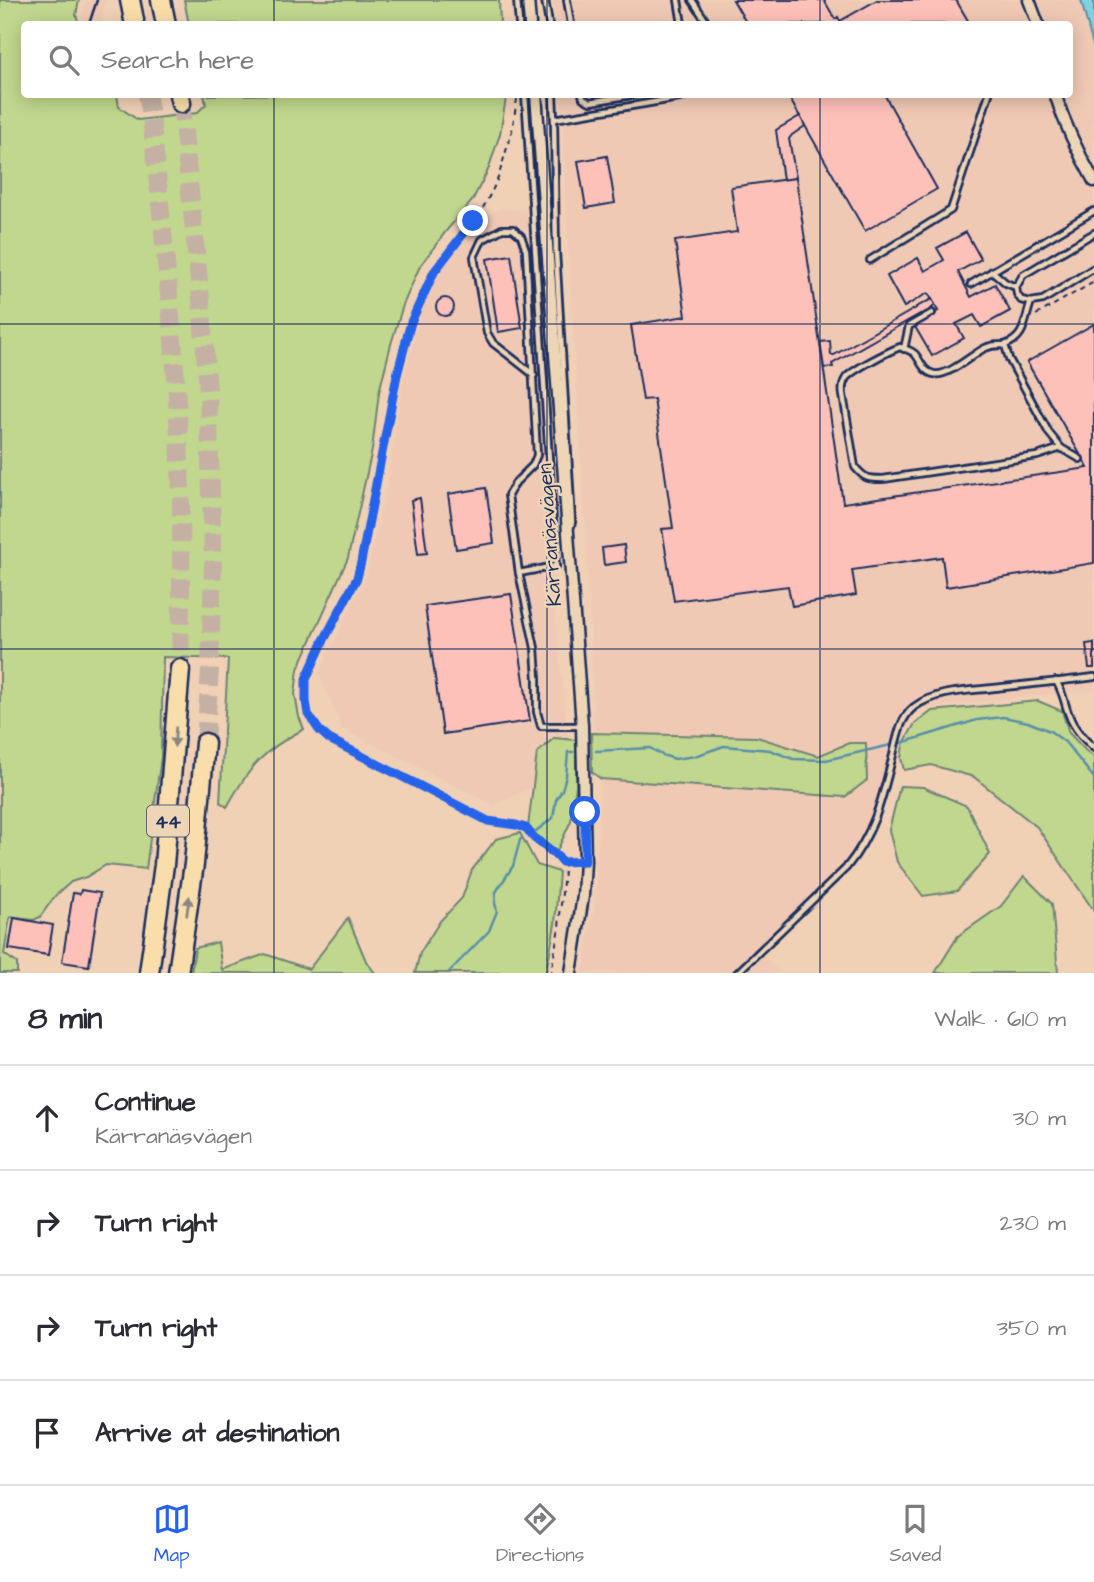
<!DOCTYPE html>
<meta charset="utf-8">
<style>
:root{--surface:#fff;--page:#f2f2f3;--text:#2b2b33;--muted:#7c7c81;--line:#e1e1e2;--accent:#2563eb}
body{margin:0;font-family:"Architects Daughter",sans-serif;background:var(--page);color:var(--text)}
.stop{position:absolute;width:21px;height:21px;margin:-16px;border:5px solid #2563eb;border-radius:50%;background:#fff}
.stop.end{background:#2563eb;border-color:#fff;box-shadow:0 2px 7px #0008}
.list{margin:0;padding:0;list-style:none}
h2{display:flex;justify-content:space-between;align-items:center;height:91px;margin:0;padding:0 28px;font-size:30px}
h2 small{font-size:23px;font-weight:400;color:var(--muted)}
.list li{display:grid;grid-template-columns:46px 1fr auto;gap:21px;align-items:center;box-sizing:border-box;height:105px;padding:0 28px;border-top:2px solid var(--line)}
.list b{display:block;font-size:26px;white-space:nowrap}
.list p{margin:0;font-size:23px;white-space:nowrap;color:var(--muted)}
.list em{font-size:23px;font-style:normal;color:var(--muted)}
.icon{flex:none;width:38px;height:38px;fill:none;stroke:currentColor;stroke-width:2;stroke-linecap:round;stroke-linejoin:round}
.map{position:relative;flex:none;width:1094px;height:973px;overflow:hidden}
.search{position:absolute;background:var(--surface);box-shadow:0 4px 18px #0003;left:21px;right:21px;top:21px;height:77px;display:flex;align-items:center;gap:18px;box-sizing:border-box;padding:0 24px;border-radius:7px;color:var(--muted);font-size:26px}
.sheet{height:511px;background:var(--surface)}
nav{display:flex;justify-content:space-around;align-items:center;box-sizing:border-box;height:98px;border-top:2px solid var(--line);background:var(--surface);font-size:19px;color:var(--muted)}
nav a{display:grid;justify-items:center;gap:4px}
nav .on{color:var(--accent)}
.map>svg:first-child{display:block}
</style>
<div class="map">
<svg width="1094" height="973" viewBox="0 0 1094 973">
<rect width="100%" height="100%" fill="#f0d1b6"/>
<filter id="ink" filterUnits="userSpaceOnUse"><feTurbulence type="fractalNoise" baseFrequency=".0143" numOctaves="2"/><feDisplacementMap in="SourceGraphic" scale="14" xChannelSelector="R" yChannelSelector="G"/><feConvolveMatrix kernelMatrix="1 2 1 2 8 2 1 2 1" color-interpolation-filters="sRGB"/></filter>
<g filter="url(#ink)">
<g fill="#f0c9b5">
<path d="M87 0H106L101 24H87L81 17Z"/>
<path d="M552 0H1081L1094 49V690L916 709 877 799 871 821 857 848 842 868 757 951 781 973H583L595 902 601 779 594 723 587 559 565 203 562 95 1070 94V24H556Z"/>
<path d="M503 208 528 211 544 471 552 586 568 735 552 779 494 805 342 729 319 673 366 576 388 479 402 386 421 312 439 273 486 215Z"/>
</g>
<g fill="#c1d78d" stroke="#6e8376" stroke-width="2">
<path d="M0 0H79L76 15 79 24H24V94L117 95 119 107 138 120 197 113 206 104 204 95 506 94V98L500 134 488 170 472 201 447 230 420 266 403 305 391 344 379 392 372 450 348 558 298 669 295 694 299 717 304 729C262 751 250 766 227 807L220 802 228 659 163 657 161 757 146 869 106 865 86 877 71 882 55 896 40 917 34 920 10 917 4 954 17 963V973H0Z"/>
<path d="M184 0H499L500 24H189Z"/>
<path d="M1038 701 1062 711 1069 733 1086 751 1094 757V911L1037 827 974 777 931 765 904 770 901 758 903 745 914 725 932 711Z"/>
<path d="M591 733 757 737 818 756 849 743H866L867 780 845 797 601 779 592 772Z"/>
<path d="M554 738 576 740V786L571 821 556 853 528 827 537 753Z"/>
<path d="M900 786 923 787 967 806 990 854 957 891 923 896 897 862 889 830Z"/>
<path d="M520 833 537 865 559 872 555 924 546 973H415L420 953 440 921 462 898 472 870 496 839Z"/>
<path d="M1024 876 1052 904 1058 973H935L958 936 1001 906Z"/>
<path d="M348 918 366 961 375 973H191L195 948 218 942 222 970 265 954 309 969Z"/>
</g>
<path fill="#82d1df" stroke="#5990ab" stroke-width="2" d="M1081 0H1094V49L1092 42Z"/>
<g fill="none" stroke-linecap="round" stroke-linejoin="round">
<g stroke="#5990ab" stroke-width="2.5">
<path d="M596 751 650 748 662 755 675 759 695 756 724 746 770 750 793 759 826 760 908 741 977 720 1003 717 1028 722 1050 731 1065 742 1094 778"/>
<path d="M536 831 553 818 556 800 562 790 566 776 568 752H573"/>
<path d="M448 973 489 931 497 911 495 903 496 892 513 866 520 840 522 838"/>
</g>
</g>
<g fill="#fdc1b9" stroke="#1b2f5e" stroke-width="2">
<path d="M733 0H824L835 19 838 17 840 21 877 0H956L970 24H747Z"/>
<path d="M787 94H884L937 189 865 231Z"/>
<path d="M800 116 805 126 792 135 789 139 796 178 783 180 776 130Z"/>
<path d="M607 156 615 203 586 208 578 161Z"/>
<path d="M796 178 843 503 1088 468 1027 362 1094 324V563L946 587 942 557 852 570 856 595 792 606 788 586 674 601 662 529 673 528 654 399 643 400 631 325 686 316 675 241 737 232 731 187Z"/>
<path d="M966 232 981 259 958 272 971 297 995 284 1010 311 981 327 974 315 956 324 964 338 932 356 914 325 938 311 935 305 928 293 904 307 887 276 918 258 925 271 944 260 937 248Z"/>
<path d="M511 255 522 328 498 332 487 259Z"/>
<circle cx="445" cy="307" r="9"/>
<path d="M932 299 935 305 930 310 920 315V314L832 364 833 367 824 368 820 342 830 341 831 355H834L916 308V307Z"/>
<path d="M486 488 494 543 456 549 448 494Z"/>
<path d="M420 498 427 553 418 554 411 500Z"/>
<path d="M624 545 626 562 604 565 602 548Z"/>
<path d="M511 594 530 721 443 734 425 606Z"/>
<path d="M1094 643V668H1089L1086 644Z"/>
<path d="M81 890 100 893 89 966 62 962 73 893 80 894Z"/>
<path d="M14 918 53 925 48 955 9 949Z"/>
</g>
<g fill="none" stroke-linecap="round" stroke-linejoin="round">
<g stroke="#c5b1a4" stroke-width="18" stroke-dasharray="18 9" stroke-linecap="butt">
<path d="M147 94 151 115C161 216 173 317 178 418 183 501 181 586 180 669"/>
<path d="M181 103 201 300 208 391 213 563 210 670 205 743"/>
</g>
<defs>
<g id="lane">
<path d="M517 0 519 24"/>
<path d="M545 0 549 24"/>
<path d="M567 0 571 24"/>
<path d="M678 0 682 24"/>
<path d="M692 0 708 24"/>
<path d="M553 94 554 119"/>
<path d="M582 94 583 98 590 102 638 94"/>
<path d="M870 260 951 210 989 94"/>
<path d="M992 271 1006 283 1016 287"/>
<path d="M971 284 1094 211"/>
<path d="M1031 302 1021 300 1017 294 1016 287 1023 275 1094 233"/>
<path d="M1005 345C997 345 990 345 983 349 971 356 947 377 934 374 923 372 921 361 915 354 911 350 905 349 900 347 889 351 852 370 846 378 842 384 842 389 843 395L855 467C865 479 868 479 883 479L1037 456 1061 448 1080 459"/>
<path d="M904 349 909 326 932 313"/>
<path d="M534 375 493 343 487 333 474 257 482 240 502 229H513L521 236 526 250 537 455 533 465 516 482 508 495 519 573 535 648 537 679V712L541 726H581"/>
<path d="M1061 448 1049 433 1009 359 1005 345C1026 337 1024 321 1031 302L1043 300 1094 268"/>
<path d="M571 526 572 522 556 252 554 119 679 98 689 94"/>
<path d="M519 573 556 566 525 94"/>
<path d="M1056 681C1064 694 1064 703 1069 715 1074 729 1083 738 1094 748"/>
<path d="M737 973 846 868C875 832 882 799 893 755 897 738 900 718 914 707 938 689 975 691 1003 687 1033 684 1064 681 1094 677"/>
</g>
<g id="street">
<path d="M528 0 530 24"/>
<path d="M1029 0 1038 24"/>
<path d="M536 94 582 725 585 861 583 896 571 973"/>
<path d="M1055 94C1065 125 1078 153 1094 181"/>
</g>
<g id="highway">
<path d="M130 0 134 20"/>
<path d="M161 0 166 24"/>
<path d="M179 94 181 103"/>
<path d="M149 973 164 865 180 669"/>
<path d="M178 973 194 864 205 743"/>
</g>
</defs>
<use href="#lane" stroke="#1b2f5e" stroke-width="10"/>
<use href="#street" stroke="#1b2f5e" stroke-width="15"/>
<use href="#highway" stroke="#1b2f5e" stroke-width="23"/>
<g stroke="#1b2f5e" stroke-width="2" stroke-dasharray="5 5" stroke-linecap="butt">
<path d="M517 99 512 131 498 178 492 191 483 208 434 273 410 322 397 375 361 562 357 578 324 640 306 679V700L308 714 319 730 329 739 488 821 516 825 525 828 534 838 558 857 562 862 564 870 559 927 551 973"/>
<path d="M1036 315 1094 282"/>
<path d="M563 862 575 861"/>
</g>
<use href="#lane" stroke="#edd5b5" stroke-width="4.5"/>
<use href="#street" stroke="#edd5b5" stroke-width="10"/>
<use href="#highway" stroke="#f9deab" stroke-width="18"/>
<path stroke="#1b2f5e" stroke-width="2.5" d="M89 24 97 0"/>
</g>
<defs><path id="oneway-solid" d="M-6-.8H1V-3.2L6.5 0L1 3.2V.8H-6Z" transform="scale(1.75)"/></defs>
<g fill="#8a8684">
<use href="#oneway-solid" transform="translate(175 737) rotate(94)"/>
<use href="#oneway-solid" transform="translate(188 906) rotate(-82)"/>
</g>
</g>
<g fill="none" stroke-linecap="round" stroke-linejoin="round" filter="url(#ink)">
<path stroke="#2563eb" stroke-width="9" d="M473 221 434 272 411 322 397 375 361 562 357 578 324 640 306 679V701L308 714 319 730 329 739 488 821 516 825 526 828 534 838 558 857 562 862 585 861V812"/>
</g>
<path fill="none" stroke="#1b2f5e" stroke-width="2" stroke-opacity="0.55" d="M274 0V24M547 0V24M820 0V24M274 94V973M547 94V973M820 94V973M0 324H1094M0 649H1094"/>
<g text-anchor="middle" stroke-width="5" stroke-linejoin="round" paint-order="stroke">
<rect fill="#edd5b5" stroke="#5a6178" stroke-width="2" x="147" y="805.5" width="42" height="31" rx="5"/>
<g font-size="19" font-weight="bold" fill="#1b2f5e">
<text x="168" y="828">44</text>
</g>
<g font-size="21" fill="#1b2f5e" stroke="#edd5b5">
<text transform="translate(549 535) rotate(-94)" y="7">Kärranäsvägen</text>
</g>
</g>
</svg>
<div class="stop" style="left:585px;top:812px"></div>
<div class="stop end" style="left:473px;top:221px"></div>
<div class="search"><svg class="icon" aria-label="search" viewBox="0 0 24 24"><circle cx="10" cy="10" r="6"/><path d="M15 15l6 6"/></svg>Search here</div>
</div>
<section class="sheet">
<h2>8 min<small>Walk · 610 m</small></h2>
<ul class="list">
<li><svg class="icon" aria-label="ahead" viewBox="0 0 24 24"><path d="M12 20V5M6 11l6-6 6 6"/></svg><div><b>Continue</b><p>Kärranäsvägen</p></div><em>30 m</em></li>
<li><svg class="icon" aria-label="right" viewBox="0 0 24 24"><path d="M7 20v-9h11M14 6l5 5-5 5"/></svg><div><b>Turn right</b></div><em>230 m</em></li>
<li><svg class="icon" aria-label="right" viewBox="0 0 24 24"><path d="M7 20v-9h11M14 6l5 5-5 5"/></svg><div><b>Turn right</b></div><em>350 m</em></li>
<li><svg class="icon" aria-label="arrive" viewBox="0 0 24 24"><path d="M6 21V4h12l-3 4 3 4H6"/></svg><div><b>Arrive at destination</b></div></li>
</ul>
</section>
<nav>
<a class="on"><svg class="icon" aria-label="map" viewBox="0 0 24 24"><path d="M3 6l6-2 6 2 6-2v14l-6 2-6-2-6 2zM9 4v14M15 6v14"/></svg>Map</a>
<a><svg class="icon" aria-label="directions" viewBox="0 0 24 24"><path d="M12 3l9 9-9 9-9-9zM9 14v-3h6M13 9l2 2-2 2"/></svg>Directions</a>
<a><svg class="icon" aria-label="saved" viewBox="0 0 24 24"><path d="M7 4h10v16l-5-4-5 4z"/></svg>Saved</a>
</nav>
